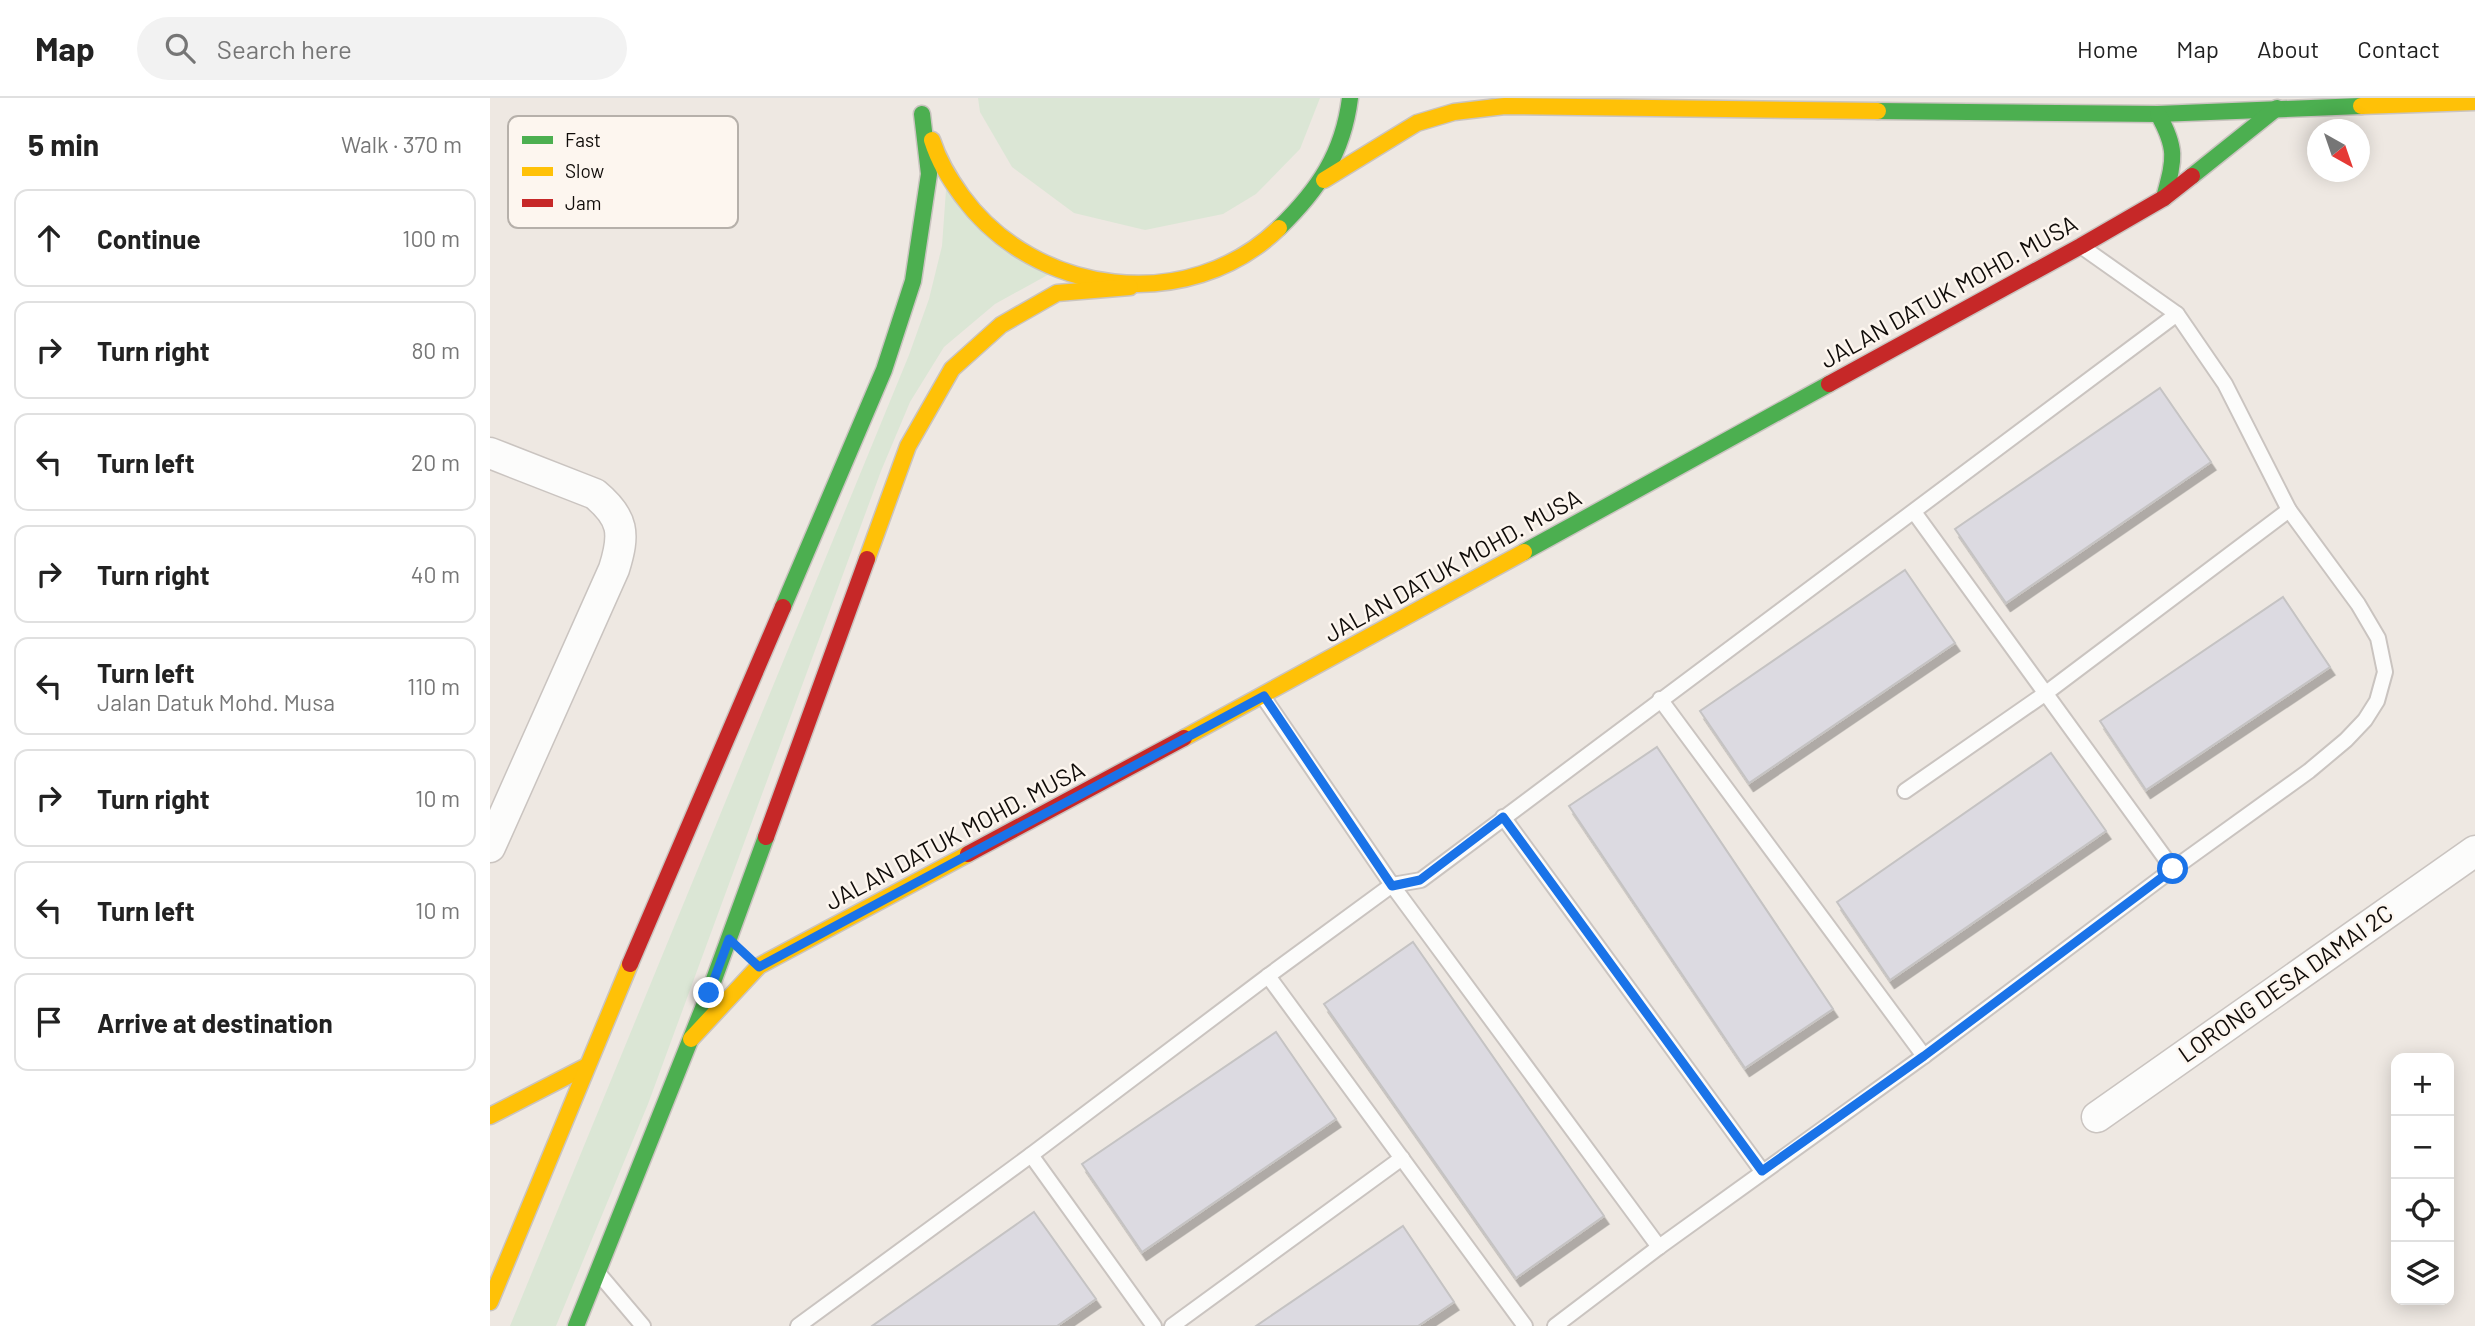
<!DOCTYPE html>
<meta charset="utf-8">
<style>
:root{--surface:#fff;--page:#f2f2f2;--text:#222;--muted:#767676;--line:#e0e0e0}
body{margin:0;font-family:Barlow,sans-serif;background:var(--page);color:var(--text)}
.controls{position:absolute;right:21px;bottom:21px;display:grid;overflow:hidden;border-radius:14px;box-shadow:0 4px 18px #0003}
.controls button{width:63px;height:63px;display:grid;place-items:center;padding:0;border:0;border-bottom:2px solid var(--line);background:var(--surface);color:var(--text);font:35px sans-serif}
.compass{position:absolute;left:1817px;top:21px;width:63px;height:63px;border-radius:50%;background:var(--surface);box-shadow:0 4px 18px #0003;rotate:140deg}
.stop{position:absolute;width:21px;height:21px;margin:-16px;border:5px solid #1a73e8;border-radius:50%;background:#fff}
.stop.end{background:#1a73e8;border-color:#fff;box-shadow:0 2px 7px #0008}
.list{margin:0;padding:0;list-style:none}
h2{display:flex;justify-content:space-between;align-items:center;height:91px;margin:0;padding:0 28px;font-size:30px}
h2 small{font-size:23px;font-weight:400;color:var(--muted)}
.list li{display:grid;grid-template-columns:46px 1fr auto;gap:21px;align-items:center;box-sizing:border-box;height:98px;margin:0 14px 14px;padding:0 14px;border:2px solid var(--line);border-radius:14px}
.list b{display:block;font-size:26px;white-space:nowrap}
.list p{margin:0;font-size:23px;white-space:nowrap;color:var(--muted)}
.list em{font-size:23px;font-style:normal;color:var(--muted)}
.icon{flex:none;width:38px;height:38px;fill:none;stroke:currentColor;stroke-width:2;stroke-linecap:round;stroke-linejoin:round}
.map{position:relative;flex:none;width:1985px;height:1228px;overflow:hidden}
header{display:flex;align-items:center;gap:42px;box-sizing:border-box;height:98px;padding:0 35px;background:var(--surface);border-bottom:2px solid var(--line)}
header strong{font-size:33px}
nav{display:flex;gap:38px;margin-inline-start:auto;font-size:24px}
.search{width:490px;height:63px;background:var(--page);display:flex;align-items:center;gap:18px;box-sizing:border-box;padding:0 24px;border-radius:38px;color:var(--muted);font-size:26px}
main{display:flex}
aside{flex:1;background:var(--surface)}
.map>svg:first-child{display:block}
</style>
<header>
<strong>Map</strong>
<div class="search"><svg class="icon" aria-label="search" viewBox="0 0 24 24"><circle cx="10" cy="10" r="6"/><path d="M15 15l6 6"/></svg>Search here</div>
<nav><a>Home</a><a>Map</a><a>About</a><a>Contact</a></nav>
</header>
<main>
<aside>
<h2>5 min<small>Walk · 370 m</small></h2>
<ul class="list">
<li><svg class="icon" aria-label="ahead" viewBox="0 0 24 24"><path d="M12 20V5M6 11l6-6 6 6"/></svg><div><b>Continue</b></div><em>100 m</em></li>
<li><svg class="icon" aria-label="right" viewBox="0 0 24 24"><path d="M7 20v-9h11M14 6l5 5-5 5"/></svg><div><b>Turn right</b></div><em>80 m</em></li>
<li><svg class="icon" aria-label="left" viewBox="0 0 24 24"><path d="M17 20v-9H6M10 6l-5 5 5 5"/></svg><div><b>Turn left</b></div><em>20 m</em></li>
<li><svg class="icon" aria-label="right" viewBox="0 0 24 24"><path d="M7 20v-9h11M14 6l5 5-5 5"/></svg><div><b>Turn right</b></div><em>40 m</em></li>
<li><svg class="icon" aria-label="left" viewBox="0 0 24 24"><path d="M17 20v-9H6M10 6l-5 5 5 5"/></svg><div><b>Turn left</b><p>Jalan Datuk Mohd. Musa</p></div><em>110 m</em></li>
<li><svg class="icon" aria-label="right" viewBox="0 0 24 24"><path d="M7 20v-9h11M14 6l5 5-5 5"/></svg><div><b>Turn right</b></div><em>10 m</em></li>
<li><svg class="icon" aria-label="left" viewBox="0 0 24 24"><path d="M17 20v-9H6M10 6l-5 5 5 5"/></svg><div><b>Turn left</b></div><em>10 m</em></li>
<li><svg class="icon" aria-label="arrive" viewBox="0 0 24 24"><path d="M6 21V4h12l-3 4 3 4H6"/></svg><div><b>Arrive at destination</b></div></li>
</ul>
</aside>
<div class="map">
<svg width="1985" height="1228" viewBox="0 0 1985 1228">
<defs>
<filter id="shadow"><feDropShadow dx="4.5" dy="8" stdDeviation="0" flood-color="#0004"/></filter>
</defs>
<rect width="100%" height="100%" fill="#eee8e2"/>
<g fill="#dbe6d5">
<path d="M488 0H830L810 51 766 96 733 116 655 132 584 115 522 69 490 14Z"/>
<path d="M456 92 563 174 505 206 454 249 420 304 391 373 158 1006 66 1228H20L419 257 439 201 452 148Z"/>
</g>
<g fill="#dcdae1" stroke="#c5c3c3" stroke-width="2" filter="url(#shadow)">
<path d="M1670 290 1721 364 1516 505 1465 431Z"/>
<path d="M1415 472 1465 545 1259 685 1210 613Z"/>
<path d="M1793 499 1840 569 1656 692 1610 623Z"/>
<path d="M1167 649 1343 911 1255 970 1079 708Z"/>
<path d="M1561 655 1616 733 1400 882 1347 804Z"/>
<path d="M923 844 1114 1118 1026 1180 834 906Z"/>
<path d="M786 934 846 1021 652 1154 592 1066Z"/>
<path d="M544 1114 606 1201 567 1228H382Z"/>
<path d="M913 1128 964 1204 928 1228H766Z"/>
</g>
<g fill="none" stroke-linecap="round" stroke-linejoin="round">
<defs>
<g id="lane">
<path d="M1595 151 1687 216"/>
<path d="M1424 414 1683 771"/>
<path d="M774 600 902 787 1169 1149"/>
<path d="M1170 601 1434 958"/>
<path d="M1415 693 1556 595 1799 412"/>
<path d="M1013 719 1272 1073"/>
<path d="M778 878 1035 1228"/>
<path d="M541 1057 664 1228"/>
<path d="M109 1176 153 1228"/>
<path d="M308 1228 541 1057 778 878 902 787 931 782 1687 216 1735 286 1799 412 1868 506 1888 540 1895 574 1887 603 1875 622 1856 642 1819 673 1683 771 1434 958 1169 1149 1065 1228"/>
<path d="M682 1228 912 1060"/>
</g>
<g id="street">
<path d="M0 355 105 396C134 420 135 436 124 471L0 749"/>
<path d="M1607 1019 1985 753"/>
</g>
<g id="fast">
<path d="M1388 13 1668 16 1871 8"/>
<path d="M1668 16C1688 52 1684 62 1674 100"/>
<path d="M1702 78 1787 10"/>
<path d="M789 130C828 92 853 56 860 0"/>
<path d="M1034 454 1339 286"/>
<path d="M293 509 394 272 423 183 439 76 432 16"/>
<path d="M86 1228 219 895 276 739"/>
</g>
<g id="slow">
<path d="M1871 8 1985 4"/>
<path d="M442 42C449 64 459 80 472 98 545 198 698 218 789 130"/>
<path d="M834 82 927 25 964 14 1015 8 1388 13"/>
<path d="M377 461 418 348 462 271 511 227 567 195 640 189"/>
<path d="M694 640 1034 454"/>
<path d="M201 941 269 868 478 756"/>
<path d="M0 1018 97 968"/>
<path d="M0 1204 140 866"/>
</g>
<g id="jam">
<path d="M1339 286 1591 148 1674 100 1702 78"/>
<path d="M276 739 377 461"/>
<path d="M478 756 694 640"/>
<path d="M140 866 293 509"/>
</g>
</defs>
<use href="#lane" stroke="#cac4c0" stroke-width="18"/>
<use href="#street" stroke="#cac4c0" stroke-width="33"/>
<use href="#fast" stroke="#cac4c0" stroke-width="19"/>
<use href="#slow" stroke="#cac4c0" stroke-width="19"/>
<use href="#jam" stroke="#cac4c0" stroke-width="19"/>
<use href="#lane" stroke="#fcfcfb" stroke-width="14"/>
<use href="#street" stroke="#fcfcfb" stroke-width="30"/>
<use href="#fast" stroke="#4caf50" stroke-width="16"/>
<use href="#slow" stroke="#ffc107" stroke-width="16"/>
<use href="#jam" stroke="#c62828" stroke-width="16"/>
</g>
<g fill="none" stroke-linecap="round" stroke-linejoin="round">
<path stroke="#1a73e8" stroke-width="9" d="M219 895 239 841 269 869 774 598 902 788 930 782 1013 719 1272 1073 1434 958 1683 771"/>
</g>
<g text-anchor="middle" stroke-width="5" stroke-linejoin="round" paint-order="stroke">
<g font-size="24" fill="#100c09" stroke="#fdf6ef">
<text transform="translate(1459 194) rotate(-29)" y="8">JALAN DATUK MOHD. MUSA</text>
<text transform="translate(963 468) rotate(-29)" y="8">JALAN DATUK MOHD. MUSA</text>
<text transform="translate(465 738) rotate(-28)" y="8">JALAN DATUK MOHD. MUSA</text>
<text transform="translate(1796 886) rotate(-35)" y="8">LORONG DESA DAMAI 2C</text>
</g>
</g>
<rect x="18" y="18" width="230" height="112" rx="10" fill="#fdf6ef" stroke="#b6b0aa" stroke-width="2"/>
<rect x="32" y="38" width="31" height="8" fill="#4caf50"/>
<rect x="32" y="69" width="31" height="9" fill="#ffc107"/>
<rect x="32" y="101" width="31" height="8" fill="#c62828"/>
<g font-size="19" fill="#100c09">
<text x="75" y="49">Fast</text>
<text x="75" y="80">Slow</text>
<text x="75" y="112">Jam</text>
</g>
</svg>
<div class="controls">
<button>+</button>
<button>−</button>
<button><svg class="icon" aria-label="locate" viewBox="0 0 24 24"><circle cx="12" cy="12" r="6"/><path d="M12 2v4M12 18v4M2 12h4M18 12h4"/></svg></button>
<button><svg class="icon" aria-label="layers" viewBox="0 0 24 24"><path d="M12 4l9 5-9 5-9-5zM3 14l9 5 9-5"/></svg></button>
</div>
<svg class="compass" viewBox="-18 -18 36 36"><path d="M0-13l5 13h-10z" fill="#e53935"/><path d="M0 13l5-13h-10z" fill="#767676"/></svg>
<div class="stop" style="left:1683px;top:771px"></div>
<div class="stop end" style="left:219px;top:895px"></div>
</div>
</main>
